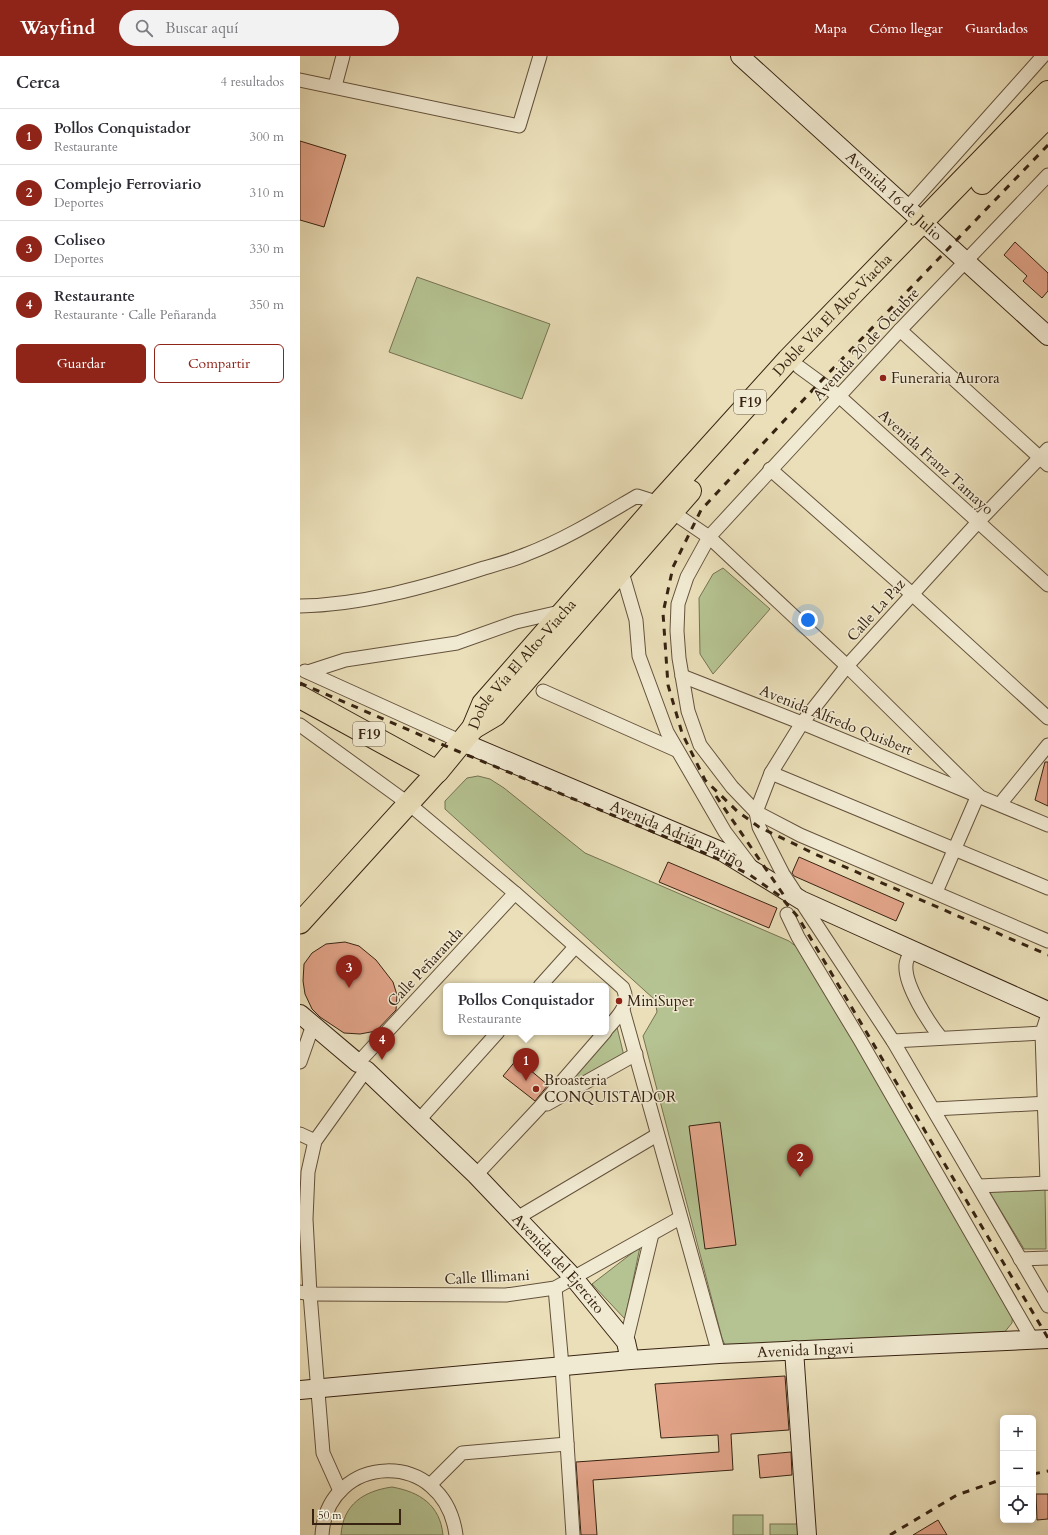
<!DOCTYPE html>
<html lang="es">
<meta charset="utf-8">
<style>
:root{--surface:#fff;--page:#f2f2f3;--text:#2b2b33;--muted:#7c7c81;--line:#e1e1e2;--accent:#8f2418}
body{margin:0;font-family:Cardo,serif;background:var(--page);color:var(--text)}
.controls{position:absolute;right:12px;bottom:12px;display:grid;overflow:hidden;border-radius:6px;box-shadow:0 2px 10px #0003}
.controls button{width:36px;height:36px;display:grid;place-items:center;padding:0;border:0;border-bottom:1px solid var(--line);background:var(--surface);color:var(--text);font:20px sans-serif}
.scale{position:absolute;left:12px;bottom:10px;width:89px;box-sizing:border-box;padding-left:4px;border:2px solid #372312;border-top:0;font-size:11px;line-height:14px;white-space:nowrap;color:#372312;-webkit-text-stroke:3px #f1ead2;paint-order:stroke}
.you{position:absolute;left:508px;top:564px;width:14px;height:14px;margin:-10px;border:3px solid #fff;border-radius:50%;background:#1a73e8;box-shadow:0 0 0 6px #1a73e833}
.badge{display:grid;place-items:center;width:26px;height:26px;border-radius:50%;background:var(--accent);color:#fff;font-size:13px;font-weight:700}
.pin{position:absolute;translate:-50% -33px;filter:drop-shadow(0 1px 2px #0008)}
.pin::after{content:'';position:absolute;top:21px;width:14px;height:12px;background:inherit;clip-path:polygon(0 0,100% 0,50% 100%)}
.popup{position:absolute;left:143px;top:927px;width:166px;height:52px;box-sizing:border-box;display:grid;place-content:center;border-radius:6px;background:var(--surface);filter:drop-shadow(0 1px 3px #0005);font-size:13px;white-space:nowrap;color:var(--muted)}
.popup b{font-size:15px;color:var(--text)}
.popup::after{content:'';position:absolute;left:50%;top:100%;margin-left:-8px;border:8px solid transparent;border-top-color:var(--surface)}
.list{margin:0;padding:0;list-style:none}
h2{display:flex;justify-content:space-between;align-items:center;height:52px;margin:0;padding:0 16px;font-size:17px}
h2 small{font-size:13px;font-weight:400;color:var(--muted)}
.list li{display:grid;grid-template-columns:26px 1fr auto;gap:12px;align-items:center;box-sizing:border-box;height:56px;padding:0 16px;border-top:1px solid var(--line)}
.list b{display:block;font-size:15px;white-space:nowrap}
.list p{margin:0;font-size:13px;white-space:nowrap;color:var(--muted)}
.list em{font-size:13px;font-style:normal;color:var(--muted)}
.actions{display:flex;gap:8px;padding:12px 16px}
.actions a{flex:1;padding:9px 0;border:1px solid var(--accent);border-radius:6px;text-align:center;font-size:14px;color:var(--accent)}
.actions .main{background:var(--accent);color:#fff}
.icon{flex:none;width:22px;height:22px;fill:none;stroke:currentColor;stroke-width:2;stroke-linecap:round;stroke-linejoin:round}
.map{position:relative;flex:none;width:748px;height:1479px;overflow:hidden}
header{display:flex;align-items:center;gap:24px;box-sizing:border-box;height:56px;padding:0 20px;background:var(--accent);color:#fff}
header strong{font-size:19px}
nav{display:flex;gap:22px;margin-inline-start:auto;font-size:14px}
.search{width:280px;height:36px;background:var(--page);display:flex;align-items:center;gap:10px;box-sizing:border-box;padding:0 14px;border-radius:22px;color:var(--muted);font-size:15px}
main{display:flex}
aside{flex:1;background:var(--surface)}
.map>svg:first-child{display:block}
</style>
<header>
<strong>Wayfind</strong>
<div class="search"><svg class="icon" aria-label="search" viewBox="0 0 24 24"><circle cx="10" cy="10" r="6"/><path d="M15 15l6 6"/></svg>Buscar aquí</div>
<nav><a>Mapa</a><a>Cómo llegar</a><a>Guardados</a></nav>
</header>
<main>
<aside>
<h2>Cerca<small>4 resultados</small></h2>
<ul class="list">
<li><span class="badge">1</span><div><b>Pollos Conquistador</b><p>Restaurante</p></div><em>300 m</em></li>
<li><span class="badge">2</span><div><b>Complejo Ferroviario</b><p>Deportes</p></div><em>310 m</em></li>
<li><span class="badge">3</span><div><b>Coliseo</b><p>Deportes</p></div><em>330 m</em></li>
<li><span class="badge">4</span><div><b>Restaurante</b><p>Restaurante · Calle Peñaranda</p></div><em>350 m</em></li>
</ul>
<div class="actions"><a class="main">Guardar</a><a>Compartir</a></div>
</aside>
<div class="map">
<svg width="748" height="1479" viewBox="0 0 748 1479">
<rect width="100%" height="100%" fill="#eadfb9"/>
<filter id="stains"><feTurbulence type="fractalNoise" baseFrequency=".005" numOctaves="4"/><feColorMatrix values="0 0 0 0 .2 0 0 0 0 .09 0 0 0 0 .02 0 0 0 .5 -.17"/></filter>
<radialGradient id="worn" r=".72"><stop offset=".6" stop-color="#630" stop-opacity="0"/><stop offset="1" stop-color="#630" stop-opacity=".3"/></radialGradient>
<g fill="#b5c291" stroke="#767252">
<path d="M117 221 250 268 222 343 89 296Z"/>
<path d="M423 512 470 553 413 618 400 598 399 542 413 518Z"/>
<path d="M178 720 190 723 204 732 285 797 489 885 498 892 713 1251 712 1267 703 1278 425 1289 422 1282 343 980 357 956 355 944 145 753V745L167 722Z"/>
<path d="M316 967 324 1000 254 1041Z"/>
<path d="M697 1133H745L746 1193H724L690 1137Z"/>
<path d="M340 1191 325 1263 292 1228Z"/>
<path d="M92 1431C120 1436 140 1449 143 1479H41C43 1448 64 1435 92 1431Z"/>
<rect x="433" y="1459" width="30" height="20"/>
<rect x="470" y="1468" width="28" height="11"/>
</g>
<g fill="#e2a489" stroke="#372312">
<path d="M0 85 46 99 24 171 0 164Z"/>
<path d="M715 186 748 217V235L742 242 723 225 727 220 704 199Z"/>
<path d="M745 706H748V750L735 744Z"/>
<path d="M499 801 604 847 596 865 494 820 492 817Z"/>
<path d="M368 806 477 852 469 872 359 826Z"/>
<path d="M45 886 59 890 76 904 93 926 97 939 96 954 76 975 60 978 44 977 20 961 12 953 5 938 3 925 4 908 12 897 26 888Z"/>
<path d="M217 1003 248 1029 235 1045 203 1020Z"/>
<path d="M420 1066 436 1189 405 1193 389 1070Z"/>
<path d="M485 1320 489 1374 431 1378 433 1414 293 1424 297 1479H281L276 1406 419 1396 418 1379 361 1382 355 1328Z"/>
<path d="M491 1396 492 1419 460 1422 458 1399Z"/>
<path d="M736 1438H748V1463L737 1464Z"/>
<path d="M638 1464 647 1479H613Z"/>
</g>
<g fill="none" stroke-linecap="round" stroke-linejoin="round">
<defs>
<g id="street">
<path d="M0 24 219 70 240 0"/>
<path d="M35 30 43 0"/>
<path d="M748 119 600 274 409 481 387 521 378 548 377 575 379 602 388 655 400 689 432 731 456 756 500 779 748 885"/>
<path d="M608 151 743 0"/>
<path d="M600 274 748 409"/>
<path d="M499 311 540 341 748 529"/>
<path d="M748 393 678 466 547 610 502 667 471 717 456 756 459 771 483 818 593 985 748 1250"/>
<path d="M470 413 612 538 748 662"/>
<path d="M322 516 336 564 339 600 367 676 425 776 450 809"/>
<path d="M0 550C61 549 126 531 184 512 198 508 213 504 227 498 266 483 301 461 337 440L359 447 409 481 547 610 678 739"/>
<path d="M5 615 162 686"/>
<path d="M8 616 45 604 157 587 216 566 264 555"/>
<path d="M382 620 502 667 748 769"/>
<path d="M243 635 376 694"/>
<path d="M0 669 109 748 215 837 323 932C331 950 317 961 306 974"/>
<path d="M471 717 748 832"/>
<path d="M700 748 748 689"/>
<path d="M636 836 678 739"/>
<path d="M487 858 498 881 560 984 732 1283"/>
<path d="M611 894C610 898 606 904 606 909 604 929 629 967 641 982"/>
<path d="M240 930 275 891"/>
<path d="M323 954 419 1298"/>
<path d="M593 985 742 977"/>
<path d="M0 1006 13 969"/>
<path d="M247 1048 336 998"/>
<path d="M634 1053 748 1047"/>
<path d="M119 1064 198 976"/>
<path d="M0 1078 15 1085"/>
<path d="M176 1119 239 1052 305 976"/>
<path d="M747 1127 742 977 748 958"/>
<path d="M679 1130 748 1127"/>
<path d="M217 1162 357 1079"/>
<path d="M720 1203 748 1202"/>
<path d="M255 1232 262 1310 273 1479"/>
<path d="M0 1236 10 1238 206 1239 255 1232 380 1162"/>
<path d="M326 1286 352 1178"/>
<path d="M131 1428 162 1397 267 1388"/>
<path d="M40 1435 23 1397 10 1238 6 1163 8 1116 15 1085 66 1014 58 1007 215 837"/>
<path d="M22 1479C27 1397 144 1390 156 1479"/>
</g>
<g id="secondary">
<path id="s1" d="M440 0 748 280"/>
<path id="s2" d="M162 686 423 796 501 844 748 955"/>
<path d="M0 958 58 1007"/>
<path id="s3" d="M66 1014 176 1119 273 1221 326 1286 330 1304"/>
<path d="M494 1294 507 1479"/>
<path id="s4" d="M0 1334 330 1304 419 1298 748 1283"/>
</g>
<path id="primary" d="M0 867 137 716"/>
<g id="highway">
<path d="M682 127 748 60"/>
<path id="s5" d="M0 641 137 716 173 672 183 648 359 447 488 304 748 36"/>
<path d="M173 672 195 659 390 435"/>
</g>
</defs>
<use href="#street" stroke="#64523c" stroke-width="15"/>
<use href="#secondary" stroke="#372312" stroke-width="20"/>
<use href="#primary" stroke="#372312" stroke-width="23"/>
<use href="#highway" stroke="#372312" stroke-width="24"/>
<use href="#street" stroke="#f1ead2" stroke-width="13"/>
<use href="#secondary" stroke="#f1ead2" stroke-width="18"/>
<use href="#primary" stroke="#eadfb9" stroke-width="21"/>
<use href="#highway" stroke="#eadfb9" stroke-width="22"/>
<g stroke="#372312" stroke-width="3" stroke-dasharray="7 7" stroke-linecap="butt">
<path d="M748 89 521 325 401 454 373 511 363 557 368 629 382 677 405 724 437 755 459 771 515 798 748 899"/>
<path d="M0 627 155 694 414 801 450 819 480 840 498 861 748 1282"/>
<path d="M416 740 485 841"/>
<path d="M733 1418 748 1415"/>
<path d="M590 1479 657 1439 703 1423"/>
</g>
</g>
<g fill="#8f2418" stroke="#f1ead2" stroke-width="1.5">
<circle cx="583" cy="322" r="4"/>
<circle cx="319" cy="945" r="4"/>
<circle cx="236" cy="1033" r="4"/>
</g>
<g text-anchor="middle" stroke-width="3" stroke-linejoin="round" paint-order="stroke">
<g fill="#f1ead2" stroke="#6f5f4c" stroke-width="1">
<rect x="434" y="334" width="32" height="24" rx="3"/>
<rect x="53" y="666" width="32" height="24" rx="3"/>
</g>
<g font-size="14" font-weight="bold" fill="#372312">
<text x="450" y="351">F19</text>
<text x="69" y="683">F19</text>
</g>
<g font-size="15" fill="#372312" stroke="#f1ead2">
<text dy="5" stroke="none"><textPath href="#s1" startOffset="208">Avenida 16 de Julio</textPath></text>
<text dy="5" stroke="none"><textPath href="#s5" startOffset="762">Doble Vía El Alto-Viacha</textPath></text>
<text transform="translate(566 288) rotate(-47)" y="5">Avenida 20 de Octubre</text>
<text transform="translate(636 406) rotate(42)" y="5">Avenida Franz Tamayo</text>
<text transform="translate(576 554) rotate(-48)" y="5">Calle La Paz</text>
<text dy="5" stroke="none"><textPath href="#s5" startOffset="294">Doble Vía El Alto-Viacha</textPath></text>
<text transform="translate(536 664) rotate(22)" y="5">Avenida Alfredo Quisbert</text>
<text dy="5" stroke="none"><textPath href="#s2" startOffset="234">Avenida Adrián Patiño</textPath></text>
<text transform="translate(125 911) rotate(-47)" y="5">Calle Peñaranda</text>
<text dy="5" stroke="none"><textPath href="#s3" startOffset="273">Avenida del Ejercito</textPath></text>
<text transform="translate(187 1221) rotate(-3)" y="5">Calle Illimani</text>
<text dy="5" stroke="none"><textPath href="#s4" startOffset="507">Avenida Ingavi</textPath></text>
</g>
<g font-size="15" fill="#372312" stroke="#f1ead2" text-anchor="start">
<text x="591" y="327">Funeraria Aurora</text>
<text x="327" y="950">MiniSuper</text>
<text x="244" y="1029">Broasteria<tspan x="244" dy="17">CONQUISTADOR</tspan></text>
</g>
</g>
<rect width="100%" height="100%" filter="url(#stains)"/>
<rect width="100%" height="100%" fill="url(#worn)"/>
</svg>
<div class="controls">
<button>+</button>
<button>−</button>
<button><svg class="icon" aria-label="locate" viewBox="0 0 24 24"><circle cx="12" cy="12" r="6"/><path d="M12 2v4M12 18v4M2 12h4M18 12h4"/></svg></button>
</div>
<div class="scale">50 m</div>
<div class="you"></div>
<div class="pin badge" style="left:226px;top:1025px">1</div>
<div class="popup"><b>Pollos Conquistador</b>Restaurante</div>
<div class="pin badge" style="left:500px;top:1121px">2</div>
<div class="pin badge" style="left:49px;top:932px">3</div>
<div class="pin badge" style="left:82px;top:1004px">4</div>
</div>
</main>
